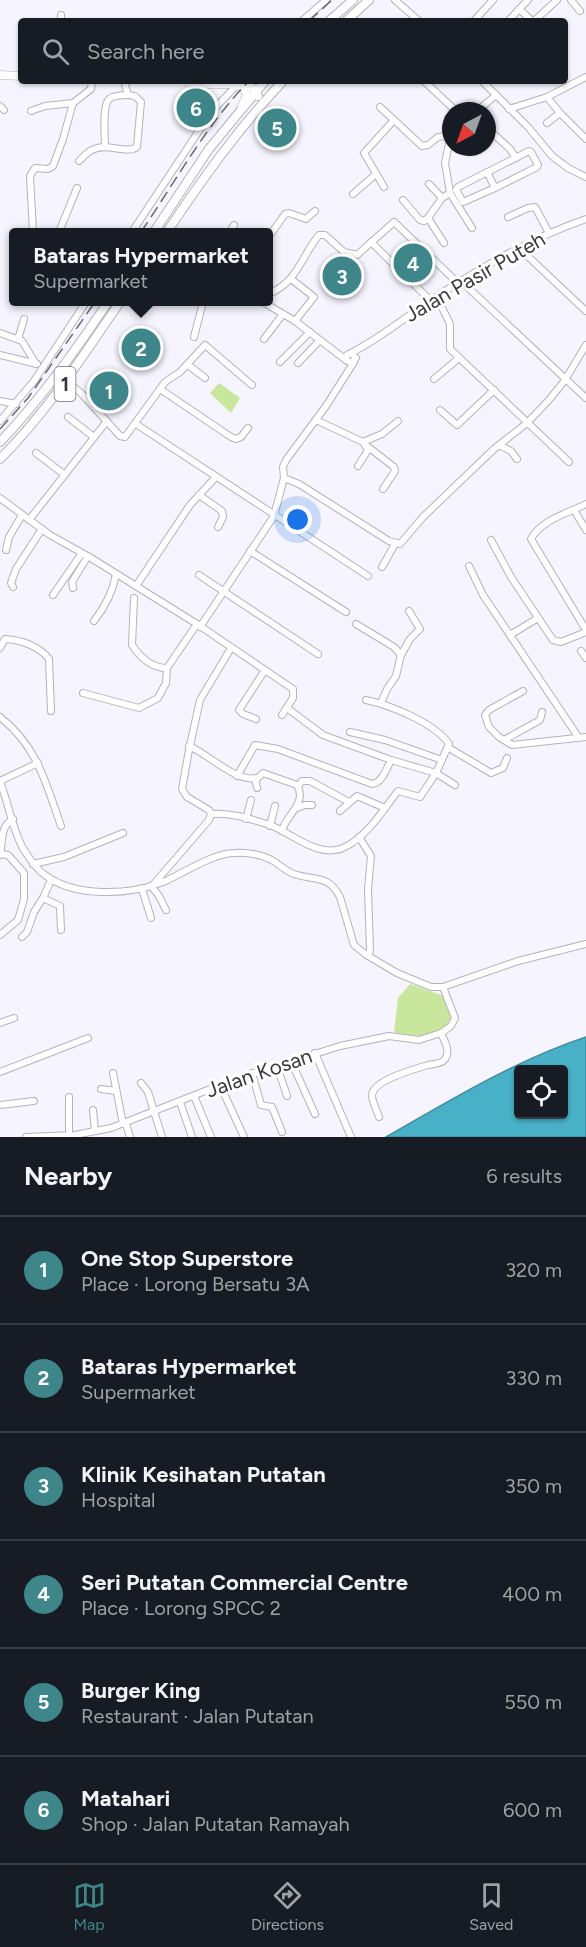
<!DOCTYPE html>
<meta charset="utf-8">
<style>
:root{--surface:#171b24;--page:#20242c;--text:#f1f3f6;--muted:#9ea1a6;--line:#363941;--accent:#3e8689}
body{margin:0;font-family:Figtree,sans-serif;background:var(--page);color:var(--text)}
.controls{position:absolute;right:18px;bottom:18px;display:grid;overflow:hidden;border-radius:6px;box-shadow:0 2px 4px #0004}
.controls button{width:54px;height:54px;display:grid;place-items:center;padding:0;border:0;border-bottom:2px solid var(--line);background:var(--surface);color:var(--text);font:30px sans-serif}
.compass{position:absolute;left:442px;top:102px;width:54px;height:54px;border-radius:50%;background:var(--surface);box-shadow:0 2px 4px #0004;rotate:221deg}
.you{position:absolute;left:298px;top:520px;width:21px;height:21px;margin:-15px;border:4px solid #fff;border-radius:50%;background:#1a73e8;box-shadow:0 0 0 9px #1a73e833}
.badge{display:grid;place-items:center;width:39px;height:39px;border-radius:50%;background:var(--accent);color:#fff;font-size:20px;font-weight:700}
.pin{position:absolute;translate:-50% -50%;border:3px solid #fff;box-shadow:0 2px 6px #0006}
.popup{position:absolute;left:9px;top:228px;width:264px;height:78px;box-sizing:border-box;display:grid;place-content:center;border-radius:6px;background:var(--surface);filter:drop-shadow(0 2px 4px #0005);font-size:20px;white-space:nowrap;color:var(--muted)}
.popup b{font-size:22px;color:var(--text)}
.popup::after{content:'';position:absolute;left:50%;top:100%;margin-left:-12px;border:12px solid transparent;border-top-color:var(--surface)}
.list{margin:0;padding:0;list-style:none}
h2{display:flex;justify-content:space-between;align-items:center;height:78px;margin:0;padding:0 24px;font-size:26px}
h2 small{font-size:20px;font-weight:400;color:var(--muted)}
.list li{display:grid;grid-template-columns:39px 1fr auto;gap:18px;align-items:center;box-sizing:border-box;height:108px;padding:0 24px;border-top:2px solid var(--line)}
.list b{display:block;font-size:22px;white-space:nowrap}
.list p{margin:0;font-size:20px;white-space:nowrap;color:var(--muted)}
.list em{font-size:20px;font-style:normal;color:var(--muted)}
.icon{flex:none;width:33px;height:33px;fill:none;stroke:currentColor;stroke-width:2;stroke-linecap:round;stroke-linejoin:round}
.map{position:relative;flex:none;width:586px;height:1137px;overflow:hidden}
.search{position:absolute;background:var(--surface);box-shadow:0 2px 4px #0004;left:18px;right:18px;top:18px;height:66px;display:flex;align-items:center;gap:15px;box-sizing:border-box;padding:0 21px;border-radius:6px;color:var(--muted);font-size:22px}
.sheet{height:726px;background:var(--surface)}
nav{display:flex;justify-content:space-around;align-items:center;box-sizing:border-box;height:84px;border-top:2px solid var(--line);background:var(--surface);font-size:16px;color:var(--muted)}
nav a{display:grid;justify-items:center;gap:3px}
nav .on{color:var(--accent)}
.map>svg:first-child{display:block}
</style>
<div class="map">
<svg width="586" height="1137" viewBox="0 0 586 1137">
<rect width="100%" height="100%" fill="#f6f4fe"/>
<g fill="#c8e69c">
<path d="M219 383 240 398 231 413 210 393Z"/>
<path d="M410 984 444 996 452 1015C441 1041 416 1037 394 1032L398 998Z"/>
</g>
<path fill="#48b0c7" stroke="#448c9d" stroke-width="1.5" fill-rule="evenodd" d="M586 1037V1137H386C451 1100 514 1061 586 1037ZM518 1070H564V1114H518Z"/>
<g fill="none" stroke-linecap="round" stroke-linejoin="round">
<defs>
<g id="minor">
<path d="M395 0 419 21"/>
<path d="M571 0 580 11"/>
<path d="M519 9 532 21"/>
<path d="M61 21V15"/>
<path d="M302 21 326 0"/>
<path d="M474 21 493 0"/>
<path d="M508 21 528 0"/>
<path d="M534 21 557 0"/>
<path d="M424 81 456 111"/>
<path d="M482 81 529 128 552 156 568 168 586 177"/>
<path d="M547 97 560 113 586 139"/>
<path d="M0 106 4 110"/>
<path d="M380 107 422 146 428 145 438 137 451 135 445 163 450 193 472 228"/>
<path d="M509 109 547 97 586 77"/>
<path d="M31 111 45 106 73 103"/>
<path d="M477 111 496 95"/>
<path d="M547 123 560 113"/>
<path d="M487 128 510 149 516 158"/>
<path d="M105 147C105 137 102 106 109 99 114 95 123 95 128 95"/>
<path d="M79 161C82 158 86 154 90 151 106 141 126 155 137 147L141 102 135 96 128 95 124 81"/>
<path d="M487 172 495 188 463 202 456 190 458 187C482 175 505 163 529 151L531 152 538 165 537 167 495 188"/>
<path d="M429 184 442 198"/>
<path d="M384 187 364 153 394 120"/>
<path d="M353 194 376 174"/>
<path d="M403 200 420 220 424 221 428 218"/>
<path d="M508 217 528 208 535 207 549 233"/>
<path d="M33 232 30 176 35 168 48 169 53 166 63 139 73 103 91 89 92 81"/>
<path d="M59 232 77 188"/>
<path d="M132 232 212 111 237 85"/>
<path d="M230 232 234 225"/>
<path d="M268 238 285 214 289 213 306 219 315 211"/>
<path d="M371 242 431 301"/>
<path d="M444 243 428 218 442 198 450 193"/>
<path d="M519 248 586 311"/>
<path d="M268 273H269"/>
<path d="M291 279 314 297 295 321"/>
<path d="M461 281 586 398"/>
<path d="M268 294C297 283 301 257 319 235H325L344 252 357 255 394 222 458 283"/>
<path d="M437 297 450 324V349L569 462"/>
<path d="M226 302H228"/>
<path d="M263 302 295 321 346 360"/>
<path d="M0 333 22 341 36 364"/>
<path d="M194 337 203 302"/>
<path d="M17 338 19 336 24 319"/>
<path d="M264 339 283 314"/>
<path d="M351 353 356 358 351 363 346 360 347 355C376 341 402 320 428 302 477 270 530 238 586 219"/>
<path d="M0 355 37 364"/>
<path d="M280 362 310 332"/>
<path d="M298 363 320 340"/>
<path d="M188 365 205 378"/>
<path d="M434 379 459 358"/>
<path d="M67 381 82 394 120 436 125 437 165 382 180 372 205 345 252 385"/>
<path d="M160 389 231 437 236 439 241 437 248 428"/>
<path d="M0 401 16 404"/>
<path d="M440 410 457 425 494 390"/>
<path d="M68 417 94 437"/>
<path d="M316 420 363 442 368 450 358 466"/>
<path d="M0 421 34 381 86 302"/>
<path d="M136 424 368 576"/>
<path d="M363 442 382 434 398 421"/>
<path d="M499 445 511 451 517 459"/>
<path d="M367 446 394 467 395 471 383 489"/>
<path d="M36 453 65 475"/>
<path d="M284 478 299 484 389 541 400 544 423 517 494 449 527 423 549 400 565 380 586 345"/>
<path d="M199 495 222 511 223 517 218 527"/>
<path d="M0 498 50 535 91 558 197 624 293 689V698L282 715"/>
<path d="M586 504C568 513 541 520 531 539L586 630"/>
<path d="M574 510 586 530"/>
<path d="M29 520 107 421"/>
<path d="M491 540 511 577 553 640 561 642 586 632"/>
<path d="M6 550 9 537 22 515"/>
<path d="M250 551 346 612"/>
<path d="M469 566 483 595 579 738"/>
<path d="M382 567 395 544"/>
<path d="M199 575 318 654"/>
<path d="M136 586 190 505 215 478"/>
<path d="M13 587 11 583 16 569 42 529"/>
<path d="M73 588 72 582 88 556"/>
<path d="M53 595 82 553"/>
<path d="M134 598 132 645C140 657 151 668 167 668"/>
<path d="M94 621C105 607 113 592 116 574"/>
<path d="M356 624 394 647 401 655"/>
<path d="M200 627 274 516 284 478 283 467 286 460 326 406 354 362"/>
<path d="M510 635 538 618"/>
<path d="M0 648 5 639C21 640 39 646 49 659L51 711"/>
<path d="M581 651 586 658"/>
<path d="M523 691 489 710 485 715 489 727 499 737 512 745 586 737"/>
<path d="M83 693 139 708 158 698 166 683 167 668 197 624"/>
<path d="M381 703 387 689 396 676 401 655 410 639 420 629 409 611"/>
<path d="M287 708 323 735 391 760 436 773 455 785"/>
<path d="M0 717C38 747 46 784 61 826"/>
<path d="M256 719 243 714 239 710 265 670"/>
<path d="M350 732 385 740 442 760"/>
<path d="M504 740 540 720 542 712"/>
<path d="M189 746C210 755 236 783 258 778L263 773 297 785C308 803 285 816 282 831"/>
<path d="M449 748 491 773 503 768 507 758"/>
<path d="M237 776 255 745 278 749 372 784C382 783 387 768 391 760"/>
<path d="M255 778 257 788"/>
<path d="M0 781 38 763"/>
<path d="M0 782C9 804 12 830 24 850 30 859 36 869 45 875 75 898 130 895 163 882 184 873 213 853 235 853 248 852 264 855 275 862 281 866 287 872 294 874 315 881 328 874 340 897L354 945 365 954 397 973 431 987H443L518 961 586 944"/>
<path d="M298 786 302 781H310L349 802"/>
<path d="M297 808 305 805H312"/>
<path d="M340 811 357 796 385 808"/>
<path d="M211 814C230 812 251 819 270 825 294 834 320 861 347 846 369 834 383 810 398 791L420 797 436 773 449 744C435 723 390 705 366 700"/>
<path d="M246 819 251 800"/>
<path d="M270 826 275 806"/>
<path d="M359 837 371 856 368 889 370 950 368 956"/>
<path d="M0 855C3 841 0 826 13 819"/>
<path d="M33 864 64 857 123 833"/>
<path d="M153 885 209 820 211 814 209 810 187 797 182 789 189 750 200 700 231 648"/>
<path d="M151 886 159 896 166 910"/>
<path d="M142 889 151 918"/>
<path d="M43 898 60 906 61 930"/>
<path d="M0 935 18 920 24 899V873L8 855 1 854"/>
<path d="M22 937 27 932 34 912 43 898 51 880"/>
<path d="M0 1023 14 1018"/>
<path d="M315 1053 351 1137"/>
<path d="M291 1061 315 1114"/>
<path d="M277 1066 287 1096"/>
<path d="M0 1072 88 1038"/>
<path d="M113 1073 123 1124"/>
<path d="M252 1073 261 1105 272 1107 282 1132"/>
<path d="M141 1083 148 1092 162 1137"/>
<path d="M220 1085 244 1137"/>
<path d="M101 1089 116 1091"/>
<path d="M194 1096 211 1137"/>
<path d="M180 1102 192 1137"/>
<path d="M0 1105 34 1101"/>
<path d="M93 1110 95 1131"/>
<path d="M379 1117C377 1111 372 1102 372 1095 373 1080 415 1069 428 1065 433 1064 442 1064 445 1059 451 1051 444 1040 441 1033"/>
<path d="M126 1124 130 1137"/>
<path d="M69 1135V1097"/>
<path d="M26 1137 75 1135 111 1128 233 1080 340 1046 389 1036 419 1040 441 1033 451 1026 455 1018 443 987"/>
</g>
<g id="major">
<path d="M0 75 21 76"/>
<path d="M187 81 192 84H233L243 87 247 94 242 106"/>
</g>
<g id="highway">
<path d="M329 21 353 0"/>
<path d="M346 21 369 0"/>
<path d="M247 83 254 89 258 96"/>
<path d="M154 232 209 149 265 81"/>
<path d="M167 232C203 178 238 129 283 81"/>
<path d="M0 442C41 399 75 351 108 302"/>
<path d="M0 459C48 411 82 357 120 302"/>
</g>
</defs>
<use href="#minor" stroke="#b4b2bc" stroke-width="8"/>
<use href="#major" stroke="#b4b2bc" stroke-width="9"/>
<use href="#highway" stroke="#b4b2bc" stroke-width="10"/>
<use href="#minor" stroke="#fff" stroke-width="6"/>
<use href="#major" stroke="#fff" stroke-width="8"/>
<use href="#highway" stroke="#fff" stroke-width="8"/>
<g stroke="#69686d" stroke-width="1.5" stroke-dasharray="12 6" stroke-linecap="butt">
<path d="M309 21 332 0"/>
<path d="M141 232C173 185 209 121 249 81"/>
<path d="M0 429 28 398 95 302"/>
</g>
</g>
<g text-anchor="middle" stroke-width="6" stroke-linejoin="round" paint-order="stroke">
<rect fill="#fff" stroke="#747476" stroke-width="1.5" x="54.5" y="367" width="21" height="34" rx="4.5"/>
<g font-size="20" font-weight="bold" fill="#39383c">
<text x="65" y="391">1</text>
</g>
<g font-size="21" fill="#39383c" stroke="#fff">
<text transform="translate(475 277) rotate(-30)" y="7">Jalan Pasir Puteh</text>
<text transform="translate(259 1073) rotate(-19)" y="7">Jalan Kosan</text>
</g>
</g>
</svg>
<div class="controls">
<button><svg class="icon" aria-label="locate" viewBox="0 0 24 24"><circle cx="12" cy="12" r="6"/><path d="M12 2v4M12 18v4M2 12h4M18 12h4"/></svg></button>
</div>
<svg class="compass" viewBox="-18 -18 36 36"><path d="M0-13l5 13h-10z" fill="#e53935"/><path d="M0 13l5-13h-10z" fill="#9ea1a6"/></svg>
<div class="you"></div>
<div class="pin badge" style="left:109px;top:391px">1</div>
<div class="pin badge" style="left:141px;top:348px">2</div>
<div class="popup"><b>Bataras Hypermarket</b>Supermarket</div>
<div class="pin badge" style="left:342px;top:276px">3</div>
<div class="pin badge" style="left:413px;top:263px">4</div>
<div class="pin badge" style="left:277px;top:128px">5</div>
<div class="pin badge" style="left:196px;top:108px">6</div>
<div class="search"><svg class="icon" aria-label="search" viewBox="0 0 24 24"><circle cx="10" cy="10" r="6"/><path d="M15 15l6 6"/></svg>Search here</div>
</div>
<section class="sheet">
<h2>Nearby<small>6 results</small></h2>
<ul class="list">
<li><span class="badge">1</span><div><b>One Stop Superstore</b><p>Place · Lorong Bersatu 3A</p></div><em>320 m</em></li>
<li><span class="badge">2</span><div><b>Bataras Hypermarket</b><p>Supermarket</p></div><em>330 m</em></li>
<li><span class="badge">3</span><div><b>Klinik Kesihatan Putatan</b><p>Hospital</p></div><em>350 m</em></li>
<li><span class="badge">4</span><div><b>Seri Putatan Commercial Centre</b><p>Place · Lorong SPCC 2</p></div><em>400 m</em></li>
<li><span class="badge">5</span><div><b>Burger King</b><p>Restaurant · Jalan Putatan</p></div><em>550 m</em></li>
<li><span class="badge">6</span><div><b>Matahari</b><p>Shop · Jalan Putatan Ramayah</p></div><em>600 m</em></li>
</ul>
</section>
<nav>
<a class="on"><svg class="icon" aria-label="map" viewBox="0 0 24 24"><path d="M3 6l6-2 6 2 6-2v14l-6 2-6-2-6 2zM9 4v14M15 6v14"/></svg>Map</a>
<a><svg class="icon" aria-label="directions" viewBox="0 0 24 24"><path d="M12 3l9 9-9 9-9-9zM9 14v-3h6M13 9l2 2-2 2"/></svg>Directions</a>
<a><svg class="icon" aria-label="saved" viewBox="0 0 24 24"><path d="M7 4h10v16l-5-4-5 4z"/></svg>Saved</a>
</nav>
